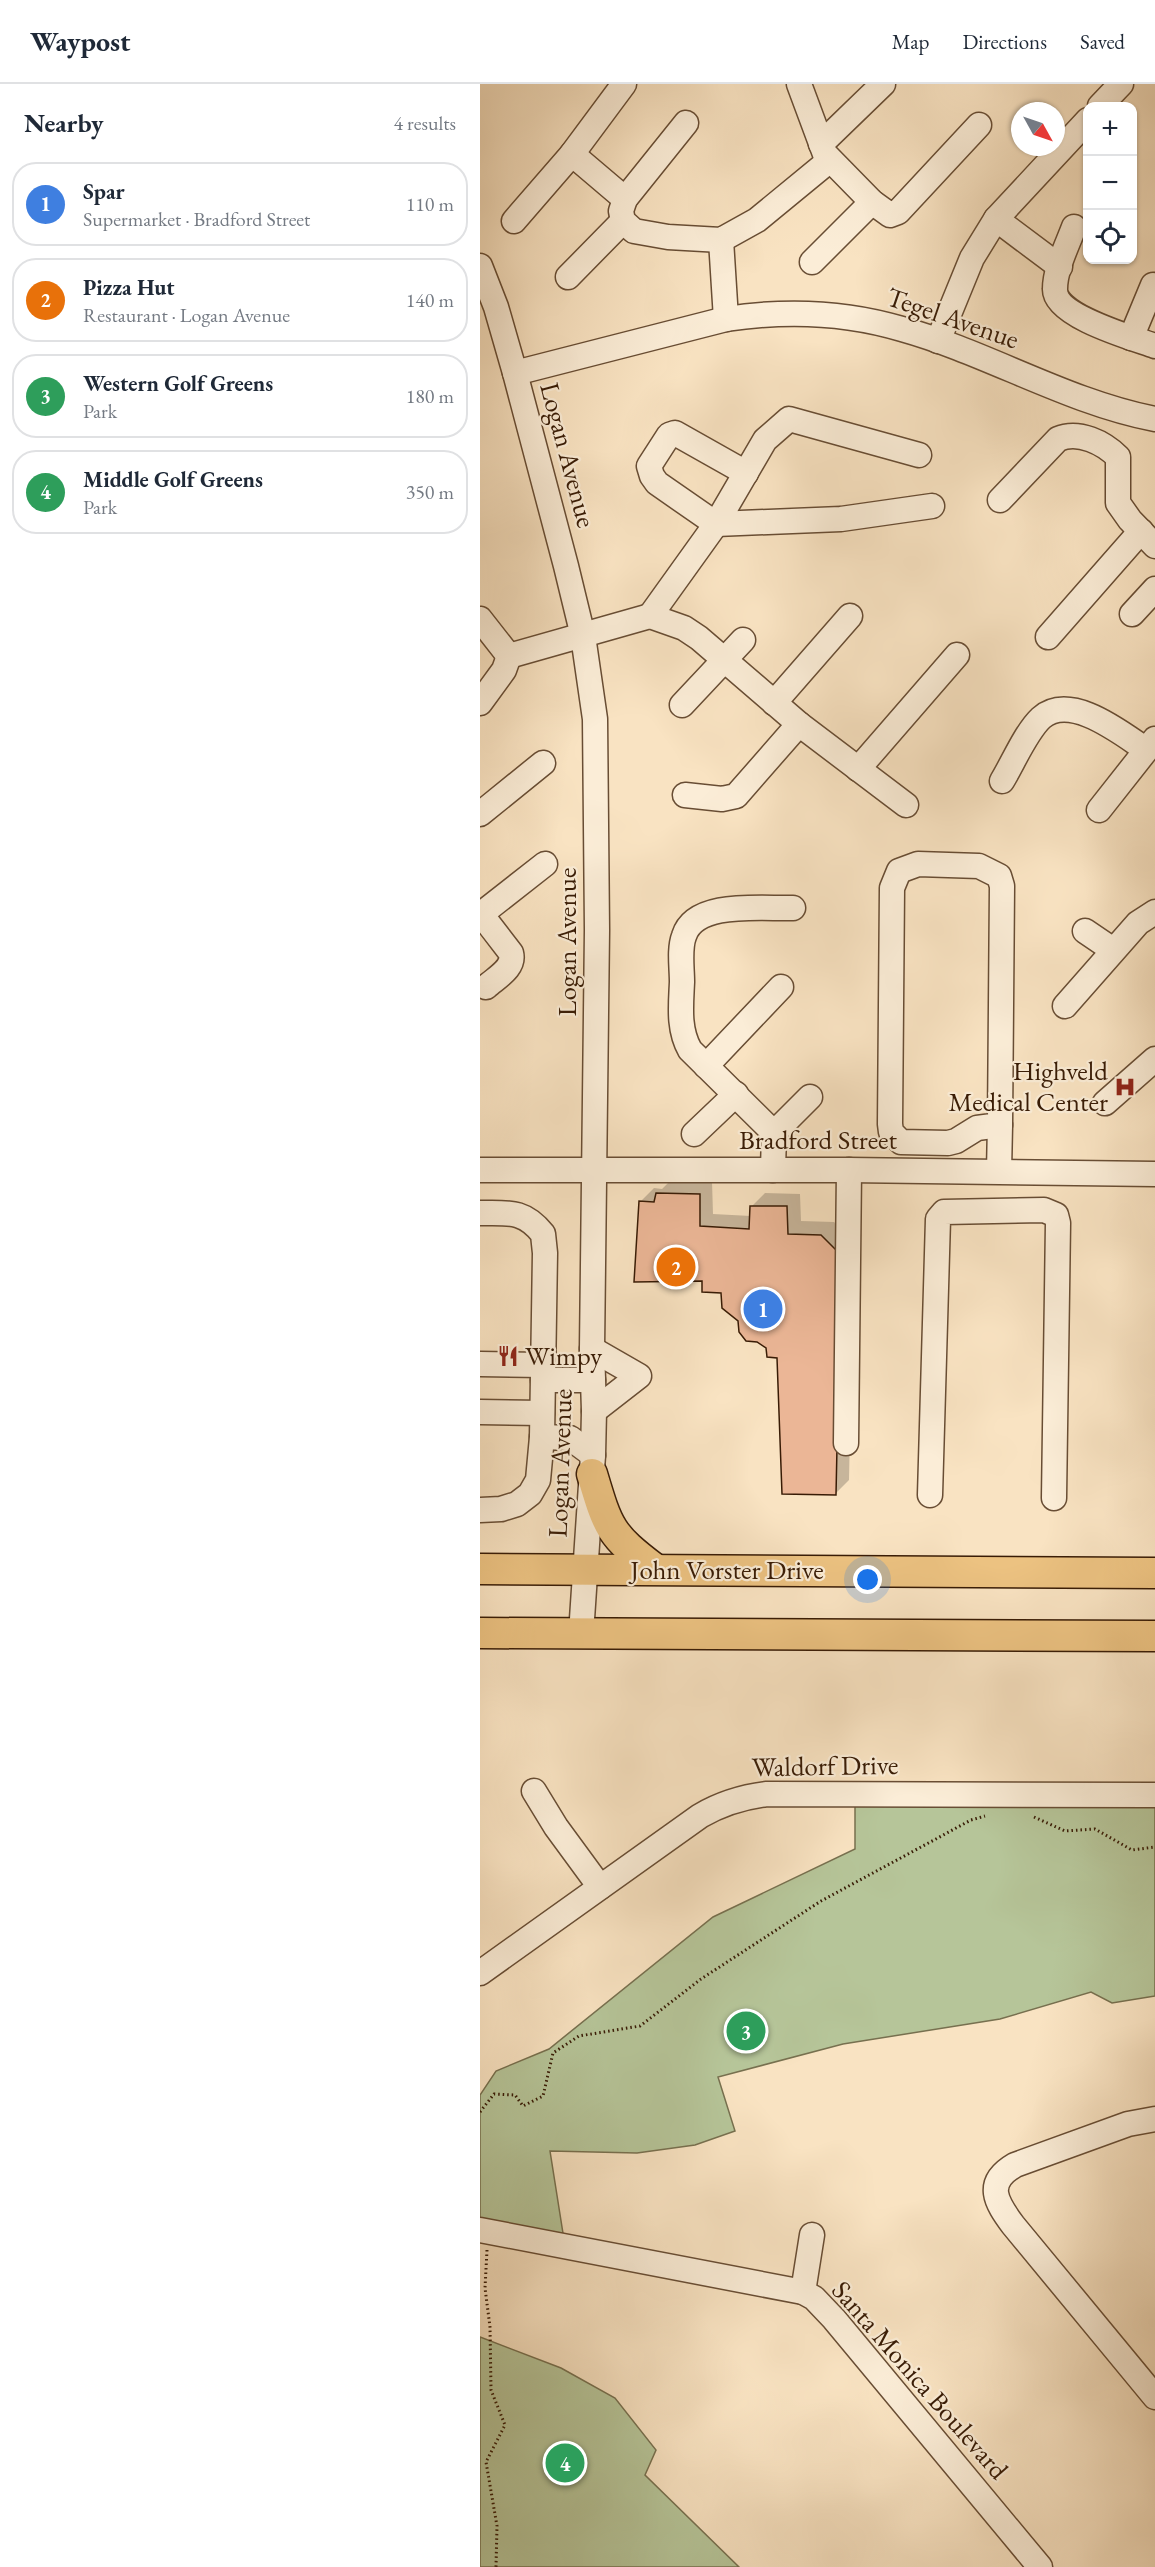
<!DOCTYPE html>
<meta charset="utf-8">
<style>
:root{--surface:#fff;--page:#f2f2f3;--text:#1f2937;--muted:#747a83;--line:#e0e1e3;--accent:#8f2418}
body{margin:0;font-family:"EB Garamond",serif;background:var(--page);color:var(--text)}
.controls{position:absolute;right:18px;top:18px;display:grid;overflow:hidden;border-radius:12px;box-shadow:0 2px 4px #0004}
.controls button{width:54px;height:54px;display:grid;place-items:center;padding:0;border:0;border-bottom:2px solid var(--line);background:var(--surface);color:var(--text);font:30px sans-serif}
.compass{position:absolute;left:531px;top:18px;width:54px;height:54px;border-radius:50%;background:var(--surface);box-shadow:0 2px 4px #0004;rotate:130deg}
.you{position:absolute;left:388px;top:1496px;width:21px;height:21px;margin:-15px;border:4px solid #fff;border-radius:50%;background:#1a73e8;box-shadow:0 0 0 9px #1a73e833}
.badge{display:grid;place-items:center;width:39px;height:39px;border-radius:50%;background:var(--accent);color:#fff;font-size:20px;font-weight:700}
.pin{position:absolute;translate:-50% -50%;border:3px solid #fff;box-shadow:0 2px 6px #0006}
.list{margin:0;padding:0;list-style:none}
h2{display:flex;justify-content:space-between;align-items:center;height:78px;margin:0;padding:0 24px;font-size:26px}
h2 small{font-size:20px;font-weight:400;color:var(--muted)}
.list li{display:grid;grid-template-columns:39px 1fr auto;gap:18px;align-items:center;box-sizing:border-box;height:84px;margin:0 12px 12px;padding:0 12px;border:2px solid var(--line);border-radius:24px}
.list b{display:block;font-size:22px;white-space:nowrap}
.list p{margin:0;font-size:20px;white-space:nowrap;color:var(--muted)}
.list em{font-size:20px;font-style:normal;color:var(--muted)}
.icon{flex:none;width:33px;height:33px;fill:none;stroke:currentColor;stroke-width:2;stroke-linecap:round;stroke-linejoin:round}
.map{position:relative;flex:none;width:675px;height:2483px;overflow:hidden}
header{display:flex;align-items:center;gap:36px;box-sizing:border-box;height:84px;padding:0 30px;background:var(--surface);border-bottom:2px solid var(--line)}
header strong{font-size:28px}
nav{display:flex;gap:33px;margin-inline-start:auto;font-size:21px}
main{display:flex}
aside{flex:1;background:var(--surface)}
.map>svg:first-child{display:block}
</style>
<header>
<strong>Waypost</strong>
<nav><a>Map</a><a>Directions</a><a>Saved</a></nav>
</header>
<main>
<aside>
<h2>Nearby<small>4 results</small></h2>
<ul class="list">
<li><span class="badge" style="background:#3f7fe0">1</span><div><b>Spar</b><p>Supermarket · Bradford Street</p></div><em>110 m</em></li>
<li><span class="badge" style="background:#e8710a">2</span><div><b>Pizza Hut</b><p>Restaurant · Logan Avenue</p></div><em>140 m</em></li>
<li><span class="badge" style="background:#2e9e5b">3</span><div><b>Western Golf Greens</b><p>Park</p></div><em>180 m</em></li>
<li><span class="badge" style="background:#2e9e5b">4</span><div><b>Middle Golf Greens</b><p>Park</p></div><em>350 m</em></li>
</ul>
</aside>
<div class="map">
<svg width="675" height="2483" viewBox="0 0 675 2483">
<rect width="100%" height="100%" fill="#f9e3c2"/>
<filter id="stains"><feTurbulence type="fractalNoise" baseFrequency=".00333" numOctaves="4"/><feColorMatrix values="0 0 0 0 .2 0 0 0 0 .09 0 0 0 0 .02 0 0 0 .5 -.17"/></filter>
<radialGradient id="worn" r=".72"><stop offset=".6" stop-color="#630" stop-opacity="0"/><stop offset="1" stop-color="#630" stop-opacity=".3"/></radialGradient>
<g fill="#b6c599" stroke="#77704f" stroke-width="1.5">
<path d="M375 1710 675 1711V1912L632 1919 611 1908 520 1935 363 1960 238 1993 255 2047 215 2061 157 2069 70 2067 85 2162 0 2146V2011L16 1987 69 1965 233 1833 375 1765Z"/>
<path d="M0 2253 81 2284 135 2314 176 2366 165 2391 259 2483H0Z"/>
</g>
<path fill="#0003" d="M191 1096 232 1097 233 1130 271 1132V1123L285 1109 320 1110 321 1137 354 1138 374 1157 369 1396 355 1410 299 1273 287 1263 242 1208 223 1196 160 1118 174 1104 182 1105Z"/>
<path fill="#ebb696" stroke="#381b05" stroke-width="1.5" d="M176 1109 220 1110V1142L269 1145 270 1122H307L308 1150 341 1151 361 1171 356 1411 302 1410 297 1274 287 1273 286 1264 277 1258 266 1257 259 1248 258 1237 242 1224 241 1209 222 1208V1197L154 1198 159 1117 174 1118Z"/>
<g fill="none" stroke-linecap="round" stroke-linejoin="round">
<defs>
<g id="minor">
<path d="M319 0 345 70 392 118 410 131 418 128 499 41"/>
<path d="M620 22 641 0"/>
<path d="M206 39 145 115 141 127 143 137 154 147 188 153 241 156 277 136 350 76"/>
<path d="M341 60 403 0"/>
<path d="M92 70 145 115"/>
<path d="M516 135 580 183"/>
<path d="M34 137 92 70 144 0"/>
<path d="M594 143C587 162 575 185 575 205 574 232 653 254 675 262"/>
<path d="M241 156 246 235"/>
<path d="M332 178 392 118"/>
<path d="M0 182 16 223 35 289 86 482 103 552 115 635 117 846 112 1265 114 1327 113 1371 101 1550"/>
<path d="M88 193 143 137"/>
<path d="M651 254 673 201"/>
<path d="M458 257 492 174 516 135 608 36"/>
<path d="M35 289 246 235C305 226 365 228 422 245 508 269 587 318 675 335"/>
<path d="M266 389 195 349 189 351 169 382 172 392 177 399 236 440 361 435 452 422"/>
<path d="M520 416 578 355C599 346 624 359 638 373V419L650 436 675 462"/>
<path d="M652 530 675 505"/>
<path d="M170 532 236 440 285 356 309 335 439 371"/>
<path d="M0 535 29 572"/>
<path d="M568 553 661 447"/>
<path d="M29 572 170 532 204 544 219 554 319 640 426 721"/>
<path d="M0 619 24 586 29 572"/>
<path d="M294 619 370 532"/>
<path d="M202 621 263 556"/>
<path d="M378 685 477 571"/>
<path d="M522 697C533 679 546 648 561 634 590 608 641 649 665 665"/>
<path d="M205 711 242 715 256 712 319 640"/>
<path d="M619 726 675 655"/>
<path d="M0 730 63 679"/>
<path d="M438 780 499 782 519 792 522 802 520 1041 497 1044 476 1057 468 1059 421 1058 411 1048 410 1040 412 804 419 787Z"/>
<path d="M1 830 31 869C35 884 17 893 6 903"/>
<path d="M0 831 65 780"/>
<path d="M605 847 633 866"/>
<path d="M585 922 658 839 675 828"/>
<path d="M226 982 301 903"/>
<path d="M625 1019 675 975"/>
<path d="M294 1049 330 1013"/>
<path d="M214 1050 256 1010"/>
<path d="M0 1086H369L675 1090"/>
<path d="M293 1086 294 1049 210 966C198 945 201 921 202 898 202 884 199 865 204 852 215 816 282 825 313 824"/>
<path d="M519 1087 520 1041"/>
<path d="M0 1129C29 1129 44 1126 63 1150L65 1169 62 1353 58 1396 50 1410 37 1420 21 1425 0 1426"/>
<path d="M112 1265 159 1292 114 1327"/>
<path d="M0 1280 63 1281"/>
<path d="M63 1296H113"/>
<path d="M0 1328 62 1329"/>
<path d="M62 1353 90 1354 113 1371"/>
<path d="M366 1359 369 1086"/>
<path d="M450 1411 458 1135 464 1128 564 1126 576 1131 578 1139 574 1414"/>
<path d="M54 1707 76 1743 120 1803"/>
<path d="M0 1889 220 1732C242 1719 262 1713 287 1710L675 1711"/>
<path d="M675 2035 648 2040 535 2081C504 2099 516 2118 533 2141L675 2313"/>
<path d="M0 2146 323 2208 334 2214 354 2235 560 2483"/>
<path d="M323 2208 332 2151"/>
</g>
<g id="major">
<path d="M112 1390C128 1444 130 1451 175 1485"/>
<path d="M0 1485 675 1489"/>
<path d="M0 1549 675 1552"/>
</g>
</defs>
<use href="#minor" stroke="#684d34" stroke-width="27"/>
<use href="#major" stroke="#381b05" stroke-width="33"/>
<g stroke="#381b05" stroke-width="3" stroke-dasharray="1.5 3" stroke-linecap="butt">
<path d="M554 1733 585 1747 615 1745 652 1766 675 1763"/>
<path d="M0 2028 14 2010 35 2011 43 2022 63 2012 73 1969 99 1952 160 1942 221 1895 341 1817 491 1736 505 1732"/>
<path d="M7 2166 5 2204 10 2243 11 2306 25 2341 6 2378 17 2442 16 2483"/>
</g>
<use href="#minor" stroke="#fbedd7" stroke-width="24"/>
<use href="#major" stroke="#ecc281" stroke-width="30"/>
</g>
<defs>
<symbol id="hospital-bare" viewBox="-9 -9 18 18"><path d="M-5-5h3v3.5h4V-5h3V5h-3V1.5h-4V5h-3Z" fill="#8f2418" stroke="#fbedd7" stroke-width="2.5" paint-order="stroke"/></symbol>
<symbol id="restaurant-bare" viewBox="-9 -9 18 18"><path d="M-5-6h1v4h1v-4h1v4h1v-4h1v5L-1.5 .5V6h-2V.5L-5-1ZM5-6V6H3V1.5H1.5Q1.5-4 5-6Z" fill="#8f2418" stroke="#fbedd7" stroke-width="2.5" paint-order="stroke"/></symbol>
</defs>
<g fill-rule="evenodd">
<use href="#hospital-bare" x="630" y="988" width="30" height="30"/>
<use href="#restaurant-bare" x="13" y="1257" width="30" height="30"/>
</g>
<g text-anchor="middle" stroke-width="4.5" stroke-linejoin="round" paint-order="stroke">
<g font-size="27" fill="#381b05" stroke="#fbedd7">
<text transform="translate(473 234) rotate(19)" y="9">Tegel Avenue</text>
<text transform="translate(88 371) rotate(75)" y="9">Logan Avenue</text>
<text transform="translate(87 858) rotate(-90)" y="9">Logan Avenue</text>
<text x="338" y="1065">Bradford Street</text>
<text transform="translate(80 1379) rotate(-88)" y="9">Logan Avenue</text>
<text x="247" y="1495">John Vorster Drive</text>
<text transform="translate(345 1682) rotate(-1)" y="9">Waldorf Drive</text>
<text transform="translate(440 2296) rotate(49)" y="9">Santa Monica Boulevard</text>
</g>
<g font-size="27" fill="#381b05" stroke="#fbedd7" text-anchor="end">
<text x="628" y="996">Highveld<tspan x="628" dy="31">Medical Center</tspan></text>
<text x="45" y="1281" text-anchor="start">Wimpy</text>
</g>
</g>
<rect width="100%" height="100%" filter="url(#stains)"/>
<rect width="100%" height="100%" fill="url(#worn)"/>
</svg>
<div class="controls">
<button>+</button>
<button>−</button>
<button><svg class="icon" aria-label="locate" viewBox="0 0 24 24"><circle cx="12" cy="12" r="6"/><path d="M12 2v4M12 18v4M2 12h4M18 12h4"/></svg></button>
</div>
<svg class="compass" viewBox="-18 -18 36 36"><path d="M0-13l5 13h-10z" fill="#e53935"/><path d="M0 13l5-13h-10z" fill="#747a83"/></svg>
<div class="you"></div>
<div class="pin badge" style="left:283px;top:1225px;background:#3f7fe0">1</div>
<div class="pin badge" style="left:196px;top:1183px;background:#e8710a">2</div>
<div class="pin badge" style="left:266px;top:1947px;background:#2e9e5b">3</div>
<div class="pin badge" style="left:85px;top:2379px;background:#2e9e5b">4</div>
</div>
</main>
